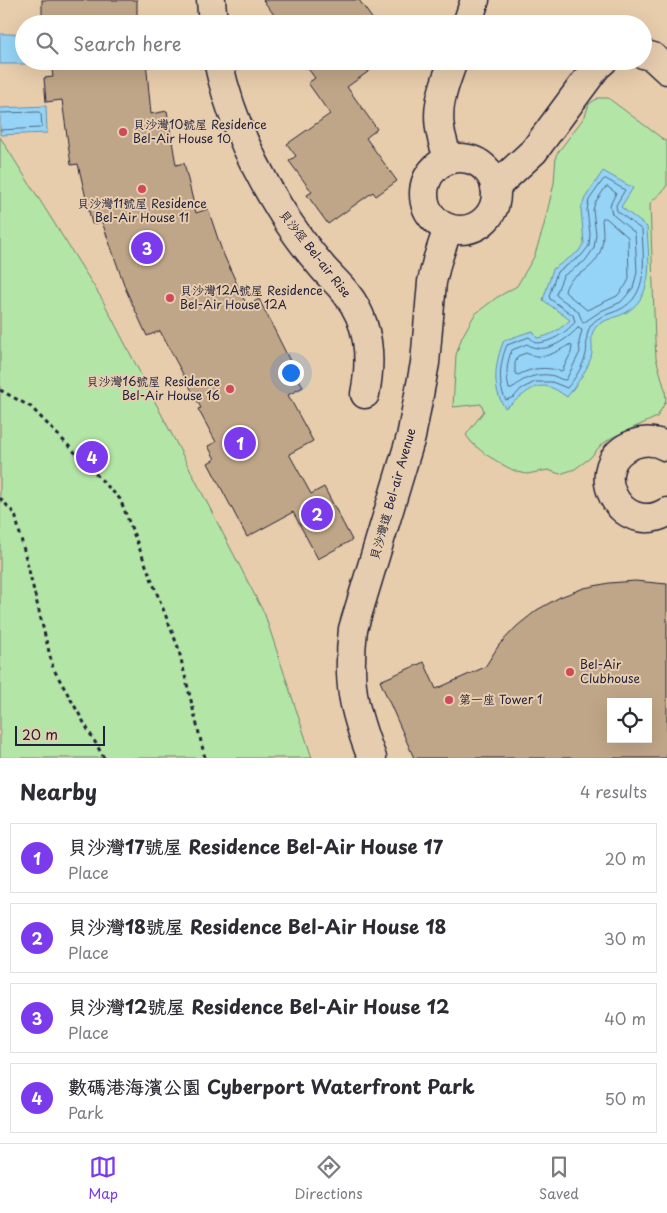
<!DOCTYPE html>
<meta charset="utf-8">
<style>
:root{--surface:#fff;--page:#f2f2f3;--text:#2b2b33;--muted:#7c7c81;--line:#e1e1e2;--accent:#7c3aed}
body{margin:0;font-family:"Playpen Sans","LXGW WenKai TC",sans-serif;background:var(--page);color:var(--text)}
.controls{position:absolute;right:15px;bottom:15px;display:grid;overflow:hidden;border-radius:0px;box-shadow:0 5px 20px #0002}
.controls button{width:45px;height:45px;display:grid;place-items:center;padding:0;border:0;border-bottom:1px solid var(--line);background:var(--surface);color:var(--text);font:25px sans-serif}
.scale{position:absolute;left:15px;bottom:12px;width:90px;box-sizing:border-box;padding-left:5px;border:2px solid #22223b;border-top:0;font-size:14px;line-height:18px;white-space:nowrap;color:#22223b;-webkit-text-stroke:4px #e7cdaf;paint-order:stroke}
.you{position:absolute;left:290px;top:372px;width:18px;height:18px;margin:-12px;border:4px solid #fff;border-radius:50%;background:#1a73e8;box-shadow:0 0 0 8px #1a73e833}
.badge{display:grid;place-items:center;width:32px;height:32px;border-radius:50%;background:var(--accent);color:#fff;font-size:16px;font-weight:700}
.pin{position:absolute;translate:-50% -50%;border:2px solid #fff;box-shadow:0 1px 5px #0006}
.list{margin:0;padding:0;list-style:none}
h2{display:flex;justify-content:space-between;align-items:center;height:65px;margin:0;padding:0 20px;font-size:21px}
h2 small{font-size:16px;font-weight:400;color:var(--muted)}
.list li{display:grid;grid-template-columns:32px 1fr auto;gap:15px;align-items:center;box-sizing:border-box;height:70px;margin:0 10px 10px;padding:0 10px;border:1px solid var(--line);border-radius:0px}
.list b{display:block;font-size:19px;white-space:nowrap}
.list p{margin:0;font-size:16px;white-space:nowrap;color:var(--muted)}
.list em{font-size:16px;font-style:normal;color:var(--muted)}
.icon{flex:none;width:28px;height:28px;fill:none;stroke:currentColor;stroke-width:2;stroke-linecap:round;stroke-linejoin:round}
.map{position:relative;flex:none;width:667px;height:758px;overflow:hidden}
.search{position:absolute;background:var(--surface);box-shadow:0 5px 20px #0002;left:15px;right:15px;top:15px;height:55px;display:flex;align-items:center;gap:12px;box-sizing:border-box;padding:0 18px;border-radius:28px;color:var(--muted);font-size:19px}
.sheet{height:385px;background:var(--surface)}
nav{display:flex;justify-content:space-around;align-items:center;box-sizing:border-box;height:70px;border-top:1px solid var(--line);background:var(--surface);font-size:14px;color:var(--muted)}
nav a{display:grid;justify-items:center;gap:2px}
nav .on{color:var(--accent)}
.map>svg:first-child{display:block}
</style>
<div class="map">
<svg width="667" height="758" viewBox="0 0 667 758">
<rect width="100%" height="100%" fill="#e8cdac"/>
<filter id="ink" filterUnits="userSpaceOnUse"><feTurbulence type="fractalNoise" baseFrequency=".02" numOctaves="2"/><feDisplacementMap in="SourceGraphic" scale="10" xChannelSelector="R" yChannelSelector="G"/><feConvolveMatrix kernelMatrix="1 2 1 2 8 2 1 2 1" color-interpolation-filters="sRGB"/></filter>
<g filter="url(#ink)">
<g fill="#b3e5a6" stroke="#6a8470">
<path d="M598 98H608L667 142V185L663 191 650 203 655 340 656 358 665 390 666 401 657 417 613 437 601 445 590 458 575 469 560 474 548 470 527 474 517 472 505 466 485 454 472 443 466 435 484 411 481 404 453 407 456 355 462 337 475 314 496 298 517 286 534 257 543 229 554 183 556 155 585 116 589 104Z"/>
<path d="M0 137 102 299 265 615 312 758H0Z"/>
</g>
<g fill="#95d4f6" stroke="#678dab">
<path d="M0 34H24V61H34V64H0Z"/>
<path d="M46 106 47 133 0 135V108Z"/>
<path d="M603 171 633 188 621 207 647 227C648 256 656 294 627 312 617 318 603 319 596 327 589 335 593 344 592 353 590 367 576 385 567 397 537 374 530 392 505 408 491 388 495 362 504 340 514 338 523 333 533 331L537 338C549 337 562 328 570 320L543 300 553 269 578 252 584 243 581 209 585 198Z"/>
</g>
<g fill="none" stroke-linecap="round" stroke-linejoin="round">
<g stroke="#506986" stroke-width="1">
<path d="M0 113 39 112 41 114 42 126 40 128 0 130"/>
<path d="M606 179 625 190 616 205 617 211 642 230C643 259 650 295 619 310 610 314 598 316 592 324 584 334 588 344 586 354 583 366 575 379 567 388L552 382H535L521 389 514 397 506 400C497 385 500 361 507 345L529 337 536 343C550 343 566 333 575 322L573 315 550 299 549 296 557 272 581 256 589 246 590 234 587 210 589 200 603 180Z"/>
<path d="M608 187 616 193 610 205 612 214 635 233 637 272 633 288 621 302 601 311 583 323 578 311 557 296 556 294 563 276 585 261 594 248 596 234 593 210 595 203 605 188Z"/>
<path d="M603 218H606L628 237 629 279 626 285 617 296 587 310 566 293 565 291C568 281 571 279 580 274 602 261 605 244 602 221Z"/>
<path d="M578 328 582 330 579 342 580 352 566 380C561 380 559 378 554 376 539 372 522 378 512 389H509C506 376 506 363 512 350L527 344C544 356 565 341 578 328Z"/>
<path d="M569 345 572 346 571 353 562 371C545 367 534 367 518 375L515 373V363L518 356 526 353C543 361 554 353 569 345Z"/>
</g>
</g>
<g fill="#c0a688" stroke="#22223b" fill-rule="evenodd">
<rect x="42" y="0" width="95" height="24"/>
<path d="M263 0H359L376 24H281Z"/>
<path d="M51 61H146L151 114 167 111 176 165 184 163 196 213 208 209 222 251 247 306 259 299 303 387 288 395 313 441 289 454 311 494 324 487 352 540 318 559 293 512 247 537 208 463 215 459 208 446 216 442 198 409 201 408 160 331 147 336 126 290 102 222 92 224 78 164 71 165 62 100 46 102 44 78 53 77Z"/>
<path d="M313 61H383L347 87 377 129 366 138 397 181 376 196 373 192 328 224 307 195 312 192 289 161 296 156 287 144 330 114 308 83 315 78 306 66Z"/>
<path d="M635 581 667 584V758H414L380 681 424 662 436 689 485 667 499 645 517 626 537 610 560 597 584 588 609 583ZM611 702H648V739H611Z"/>
</g>
<g fill="none" stroke-linecap="round" stroke-linejoin="round">
<defs>
<g id="minor">
<path d="M211 0 213 24"/>
<path d="M467 24 475 0"/>
<path d="M643 54 653 57 667 70"/>
<path d="M218 61C229 113 252 164 280 209 292 229 307 249 323 268 330 276 339 284 346 293 370 323 372 358 365 394"/>
<circle cx="460" cy="194" r="36"/>
<path d="M449 159C432 119 439 100 453 61"/>
<path d="M495 187 534 151 597 66 603 61"/>
<path d="M667 447C657 441 645 440 634 444 582 463 619 540 667 512"/>
<path d="M372 758C353 709 347 682 353 629L411 437 425 363 432 282 437 261 448 228"/>
</g>
</defs>
<use href="#minor" stroke="#22223b" stroke-width="31"/>
<g stroke="#22223b" stroke-width="3" stroke-dasharray="4 4" stroke-linecap="butt">
<path d="M0 390 31 407 120 499 178 647 205 758"/>
<path d="M0 498 15 514 53 668 104 758"/>
</g>
<use href="#minor" stroke="#e7cdaf" stroke-width="28"/>
</g>
</g>
<g fill="#d1495b" stroke="#e7cdaf" stroke-width="2">
<circle cx="123" cy="132" r="5"/>
<circle cx="142" cy="189" r="5"/>
<circle cx="170" cy="298" r="5"/>
<circle cx="230" cy="389" r="5"/>
<circle cx="570" cy="672" r="5"/>
<circle cx="449" cy="700" r="5"/>
</g>
<g text-anchor="middle" stroke-width="4" stroke-linejoin="round" paint-order="stroke">
<g font-size="12" fill="#22223b" stroke="#e7cdaf" text-anchor="start">
<text x="133" y="129">貝沙灣10號屋 Residence<tspan x="133" dy="14">Bel-Air House 10</tspan></text>
<text x="142" y="208" text-anchor="middle">貝沙灣11號屋 Residence<tspan x="142" dy="14">Bel-Air House 11</tspan></text>
<text x="180" y="295">貝沙灣12A號屋 Residence<tspan x="180" dy="14">Bel-Air House 12A</tspan></text>
<text x="220" y="386" text-anchor="end">貝沙灣16號屋 Residence<tspan x="220" dy="14">Bel-Air House 16</tspan></text>
<text x="580" y="669">Bel-Air<tspan x="580" dy="14">Clubhouse</tspan></text>
<text x="459" y="704">第一座 Tower 1</text>
</g>
<g font-size="12" fill="#22223b" stroke="#e7cdaf">
<text transform="translate(315 254) rotate(52)" y="4">貝沙徑 Bel-air Rise</text>
<text transform="translate(393 494) rotate(-74)" y="4">貝沙灣道 Bel-air Avenue</text>
</g>
</g>
</svg>
<div class="controls">
<button><svg class="icon" aria-label="locate" viewBox="0 0 24 24"><circle cx="12" cy="12" r="6"/><path d="M12 2v4M12 18v4M2 12h4M18 12h4"/></svg></button>
</div>
<div class="scale">20 m</div>
<div class="you"></div>
<div class="pin badge" style="left:240px;top:443px">1</div>
<div class="pin badge" style="left:317px;top:514px">2</div>
<div class="pin badge" style="left:147px;top:248px">3</div>
<div class="pin badge" style="left:92px;top:457px">4</div>
<div class="search"><svg class="icon" aria-label="search" viewBox="0 0 24 24"><circle cx="10" cy="10" r="6"/><path d="M15 15l6 6"/></svg>Search here</div>
</div>
<section class="sheet">
<h2>Nearby<small>4 results</small></h2>
<ul class="list">
<li><span class="badge">1</span><div><b>貝沙灣17號屋 Residence Bel-Air House 17</b><p>Place</p></div><em>20 m</em></li>
<li><span class="badge">2</span><div><b>貝沙灣18號屋 Residence Bel-Air House 18</b><p>Place</p></div><em>30 m</em></li>
<li><span class="badge">3</span><div><b>貝沙灣12號屋 Residence Bel-Air House 12</b><p>Place</p></div><em>40 m</em></li>
<li><span class="badge">4</span><div><b>數碼港海濱公園 Cyberport Waterfront Park</b><p>Park</p></div><em>50 m</em></li>
</ul>
</section>
<nav>
<a class="on"><svg class="icon" aria-label="map" viewBox="0 0 24 24"><path d="M3 6l6-2 6 2 6-2v14l-6 2-6-2-6 2zM9 4v14M15 6v14"/></svg>Map</a>
<a><svg class="icon" aria-label="directions" viewBox="0 0 24 24"><path d="M12 3l9 9-9 9-9-9zM9 14v-3h6M13 9l2 2-2 2"/></svg>Directions</a>
<a><svg class="icon" aria-label="saved" viewBox="0 0 24 24"><path d="M7 4h10v16l-5-4-5 4z"/></svg>Saved</a>
</nav>
